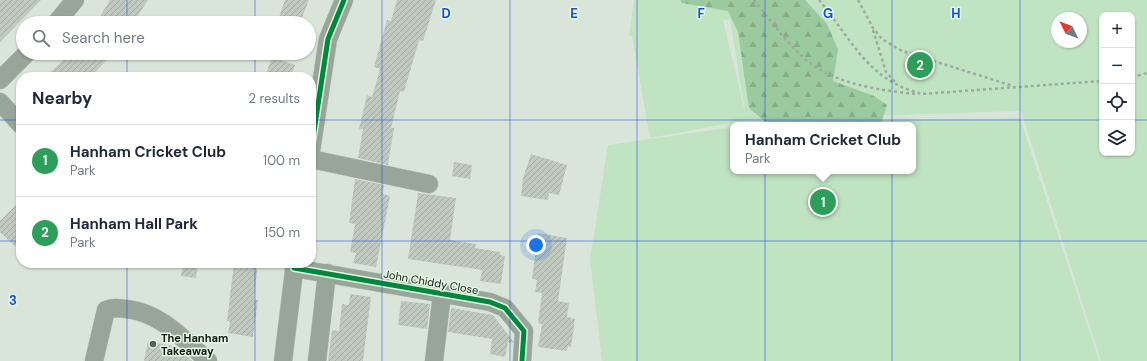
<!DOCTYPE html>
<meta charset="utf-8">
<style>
:root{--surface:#fff;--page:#f6f6f7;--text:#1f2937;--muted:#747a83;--line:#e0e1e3;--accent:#1a73e8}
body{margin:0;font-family:"DM Sans",sans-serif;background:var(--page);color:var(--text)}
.controls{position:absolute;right:12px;top:12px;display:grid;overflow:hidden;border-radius:8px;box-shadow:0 1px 3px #0004}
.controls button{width:36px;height:36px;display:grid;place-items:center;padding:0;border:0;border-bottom:1px solid var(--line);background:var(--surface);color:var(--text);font:20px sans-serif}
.compass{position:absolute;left:1051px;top:12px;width:36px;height:36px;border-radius:50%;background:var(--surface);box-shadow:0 1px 3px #0004;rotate:312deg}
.you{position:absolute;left:536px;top:245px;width:14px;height:14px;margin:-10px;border:3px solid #fff;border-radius:50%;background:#1a73e8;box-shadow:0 0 0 6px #1a73e833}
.badge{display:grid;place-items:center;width:26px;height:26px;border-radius:50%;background:var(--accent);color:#fff;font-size:13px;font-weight:700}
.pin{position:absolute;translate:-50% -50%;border:2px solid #fff;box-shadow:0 1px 4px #0006}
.popup{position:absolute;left:730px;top:122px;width:186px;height:52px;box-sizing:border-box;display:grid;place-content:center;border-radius:8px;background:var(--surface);filter:drop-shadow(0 1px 3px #0005);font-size:13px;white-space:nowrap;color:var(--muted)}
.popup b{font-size:15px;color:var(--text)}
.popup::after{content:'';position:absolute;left:50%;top:100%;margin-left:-8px;border:8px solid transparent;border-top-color:var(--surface)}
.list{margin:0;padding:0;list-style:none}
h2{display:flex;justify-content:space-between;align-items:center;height:52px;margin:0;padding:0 16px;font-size:17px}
h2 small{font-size:13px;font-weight:400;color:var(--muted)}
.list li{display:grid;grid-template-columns:26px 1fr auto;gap:12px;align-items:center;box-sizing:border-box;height:72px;padding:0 16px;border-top:1px solid var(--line)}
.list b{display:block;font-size:15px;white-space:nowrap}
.list p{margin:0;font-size:13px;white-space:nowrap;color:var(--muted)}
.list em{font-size:13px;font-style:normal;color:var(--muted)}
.icon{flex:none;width:22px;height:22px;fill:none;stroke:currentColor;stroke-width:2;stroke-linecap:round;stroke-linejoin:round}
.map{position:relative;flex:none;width:1147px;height:361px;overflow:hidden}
.search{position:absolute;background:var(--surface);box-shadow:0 1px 3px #0004;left:16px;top:16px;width:300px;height:44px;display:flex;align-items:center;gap:10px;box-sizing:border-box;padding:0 14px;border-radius:22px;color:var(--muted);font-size:15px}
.panel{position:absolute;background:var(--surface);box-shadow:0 1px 3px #0004;left:16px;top:72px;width:300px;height:196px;border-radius:16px}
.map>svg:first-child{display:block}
</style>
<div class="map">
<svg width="1147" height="361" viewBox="0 0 1147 361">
<defs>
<pattern id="forest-firs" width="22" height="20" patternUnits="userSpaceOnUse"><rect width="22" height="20" fill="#9cca9f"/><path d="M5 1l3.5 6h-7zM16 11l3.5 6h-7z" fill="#86ad88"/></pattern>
<pattern id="building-hatch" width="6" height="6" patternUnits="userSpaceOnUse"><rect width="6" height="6" fill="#c0c9c0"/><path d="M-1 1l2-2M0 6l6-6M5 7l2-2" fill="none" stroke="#a4aca4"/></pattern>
</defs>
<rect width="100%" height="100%" fill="#dae5da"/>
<g fill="#c0e4c2" fill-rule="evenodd">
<path d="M634 0H1147V361H1101L1021 111 747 120 650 138 632 36H629ZM1102 15H1132V153H1102ZM1057 18H1081V42H1057ZM730 19 745 112 723 20Z"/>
<path d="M1020 118 1099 361H602L590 259 608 145 733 127V171H913V125H745L767 122Z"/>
</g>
<path fill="url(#forest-firs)" d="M680 0H805L827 24 838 49 833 81 874 96 887 105 881 124 769 125 749 108 738 32 728 11 682 3Z"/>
<g fill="url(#building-hatch)">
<path d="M0 0H41L0 42Z"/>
<path d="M110 0H148L133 23H96Z"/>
<path d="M285 0H309L300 23H277Z"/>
<path d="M397 0H436L423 41 419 40 404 92 400 91 391 128H394L388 165 358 158 363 129H359L367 95 372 97 380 69 374 67 387 20 391 21Z"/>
<path d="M70 53H113L91 77H46Z"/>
<path d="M272 57 295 65 291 77H265Z"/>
<path d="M531 154 567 165 559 195 549 193 548 200 521 196 523 178Z"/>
<path d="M454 162 472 165 470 179 452 176Z"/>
<path d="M355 179 384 185 383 194 390 196 376 267 353 263 356 253 350 252 355 224 349 223Z"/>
<path d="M418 193 456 198 450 240 476 244 475 248 500 252V255L505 256 501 284 480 281 482 270 408 259Z"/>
<path d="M21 200V252L0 232V221Z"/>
<path d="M538 233 567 238 558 301 569 303 567 317 575 319 571 347 568 346 567 351 538 347 542 324 538 323 542 293 535 292 537 280 532 279Z"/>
<path d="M183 263H198L196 278 181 276Z"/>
<path d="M234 263H258L254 300H258L253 337 228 333 230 322 227 321Z"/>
<path d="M350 294 371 297 363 361H328L332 330 339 331 342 304 349 305Z"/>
<path d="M401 301 430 304 427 329 398 325Z"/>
<path d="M451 308 493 315 513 341V343L508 342 505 357 490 354 492 339 448 332Z"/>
<path d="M148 341 177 347 192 361H144Z"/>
</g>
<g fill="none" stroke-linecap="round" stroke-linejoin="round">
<defs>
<g id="minor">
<path d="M56 23 75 0"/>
<path d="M0 80 27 53"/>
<path d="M0 102 21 125"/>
<path d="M311 151 328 39 344 0"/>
<path d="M311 159 429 184"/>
<path d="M294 268 490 302 505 308 524 331 522 361"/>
<path d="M94 361 106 310C113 307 119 308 127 309 161 313 183 339 208 361"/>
<path d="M283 361 295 263"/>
<path d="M317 361 327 273"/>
<path d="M434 361 442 294"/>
</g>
</defs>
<use href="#minor" stroke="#b7c0b7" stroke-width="19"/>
<g stroke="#9eaa9e" stroke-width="2.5" stroke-dasharray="3 3" stroke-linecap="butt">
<path d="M754 0C772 22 790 49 814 66 842 85 884 91 917 94"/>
<path d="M819 0C844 29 862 68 898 85 905 89 914 91 921 94L1102 81"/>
<path d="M858 0 873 28 882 39 902 51 1013 86"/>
<path d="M873 30 886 72 895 82"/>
<path d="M1132 77 1147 73"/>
</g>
<use href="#minor" stroke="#97a698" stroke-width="18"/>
<defs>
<g id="cycleway">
<path d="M311 151 328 39 344 0"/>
<path d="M294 268 490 302 505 308 524 331 522 361"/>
</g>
</defs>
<use href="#cycleway" stroke="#e2f8e2" stroke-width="8"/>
<use href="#cycleway" stroke="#00873e" stroke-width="5"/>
</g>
<path fill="none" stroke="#1d4ed8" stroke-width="1" stroke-opacity="0.55" d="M127 0V23M255 0V23M382 0V361M510 0V361M637 0V361M765 0V361M892 0V361M1020 0V361M127 53V77M255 53V77M0 120H21M311 120H1102M1132 120H1147M0 241H21M311 241H1147M127 263V361M255 263V361"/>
<circle fill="#596159" stroke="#e2f8e2" stroke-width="1.5" cx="153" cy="344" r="4"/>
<g text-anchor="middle" stroke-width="3" stroke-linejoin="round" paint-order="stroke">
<g font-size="11" fill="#131a13" stroke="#e2f8e2">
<text transform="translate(431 282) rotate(10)" y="4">John Chiddy Close</text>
</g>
<g font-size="11" font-weight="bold" fill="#131a13" stroke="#e2f8e2" text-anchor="start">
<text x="161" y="342">The Hanham<tspan x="161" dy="13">Takeaway</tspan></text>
</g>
</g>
<g font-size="13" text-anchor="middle" font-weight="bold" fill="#1d4ed8" stroke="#e2f8e2" stroke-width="3" stroke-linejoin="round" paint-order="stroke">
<text x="446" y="18">D</text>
<text x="574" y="18">E</text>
<text x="701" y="18">F</text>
<text x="828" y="18">G</text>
<text x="956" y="18">H</text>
<text x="13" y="305">3</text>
</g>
</svg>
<div class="controls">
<button>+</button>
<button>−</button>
<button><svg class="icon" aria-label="locate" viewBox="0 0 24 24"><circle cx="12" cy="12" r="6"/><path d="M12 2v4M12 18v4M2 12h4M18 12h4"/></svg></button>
<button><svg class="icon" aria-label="layers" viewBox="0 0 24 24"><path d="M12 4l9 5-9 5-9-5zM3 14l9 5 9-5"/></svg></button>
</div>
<svg class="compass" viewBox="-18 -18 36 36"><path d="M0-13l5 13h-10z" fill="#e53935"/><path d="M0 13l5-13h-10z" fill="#747a83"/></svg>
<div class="you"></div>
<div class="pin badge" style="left:823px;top:202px;background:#2e9e5b">1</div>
<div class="popup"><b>Hanham Cricket Club</b>Park</div>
<div class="pin badge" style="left:920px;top:65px;background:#2e9e5b">2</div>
<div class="search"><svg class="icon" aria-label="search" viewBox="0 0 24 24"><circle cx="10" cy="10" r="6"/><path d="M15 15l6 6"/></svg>Search here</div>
<section class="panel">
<h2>Nearby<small>2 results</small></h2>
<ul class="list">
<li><span class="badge" style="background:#2e9e5b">1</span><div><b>Hanham Cricket Club</b><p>Park</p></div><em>100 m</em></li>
<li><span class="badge" style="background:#2e9e5b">2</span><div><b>Hanham Hall Park</b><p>Park</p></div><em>150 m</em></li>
</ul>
</section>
</div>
